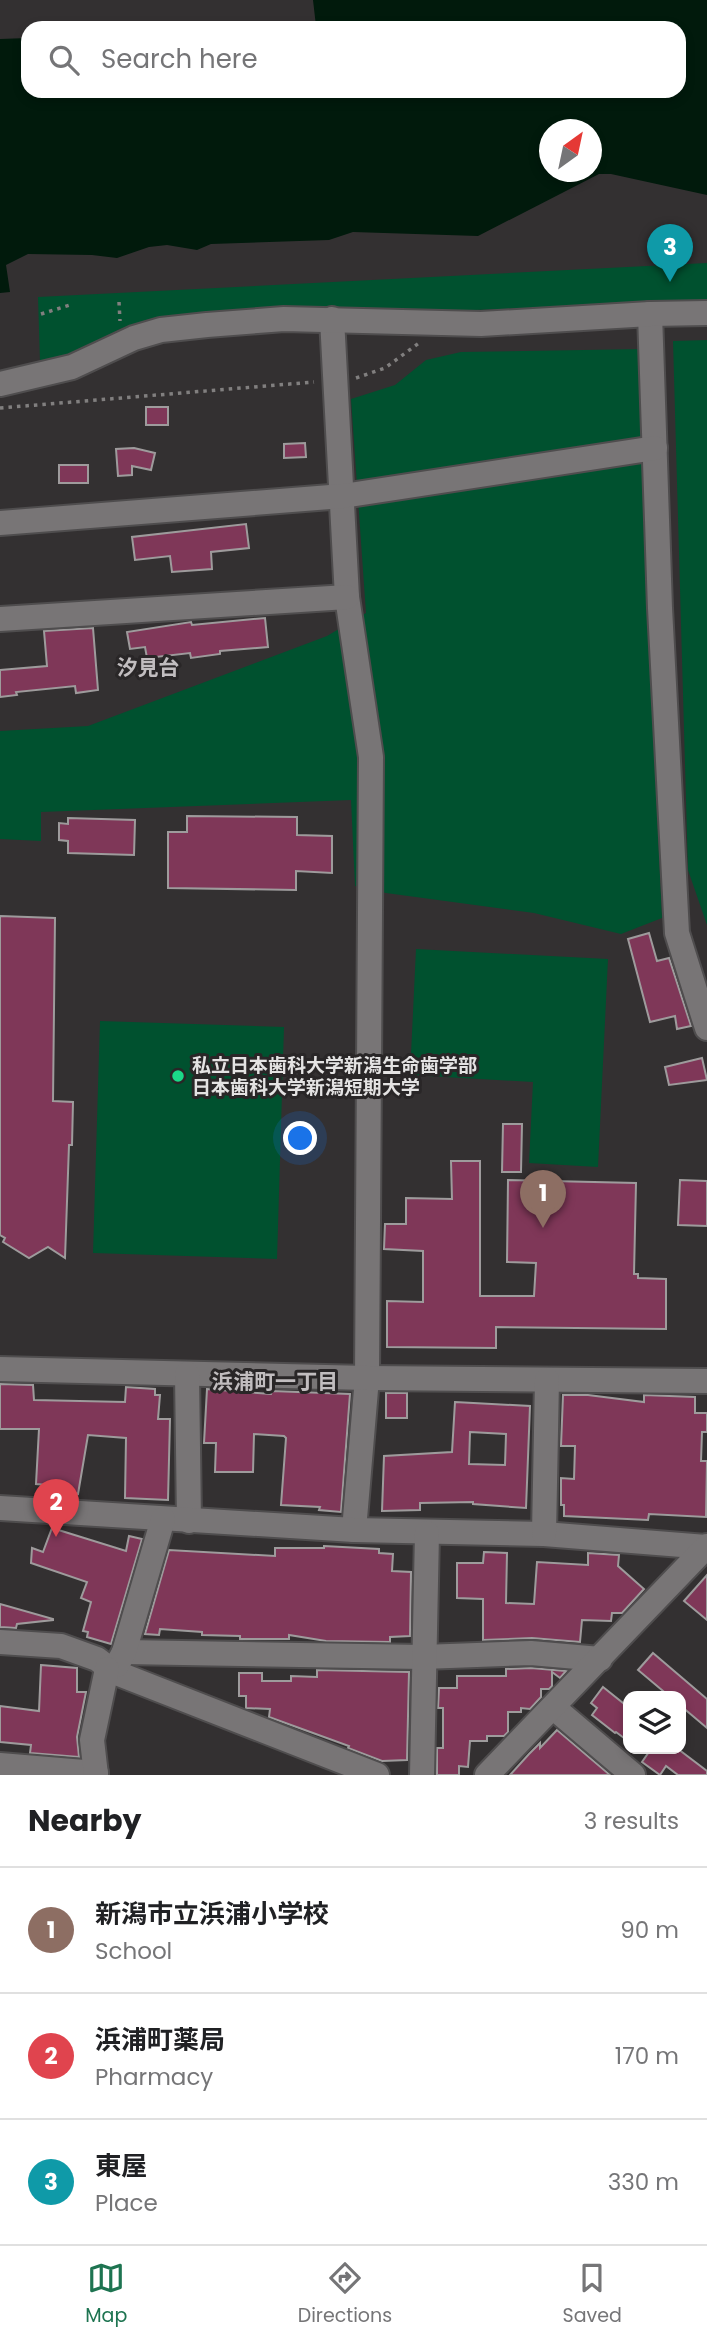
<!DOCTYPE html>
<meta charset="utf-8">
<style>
:root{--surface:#fff;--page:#f6f6f6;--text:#202124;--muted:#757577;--line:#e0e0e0;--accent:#1e7451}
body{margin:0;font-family:Poppins,"Noto Sans JP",sans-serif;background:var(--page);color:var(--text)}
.controls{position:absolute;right:21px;bottom:21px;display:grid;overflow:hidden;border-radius:14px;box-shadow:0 4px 10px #0003}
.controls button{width:63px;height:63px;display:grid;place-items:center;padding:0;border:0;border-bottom:2px solid var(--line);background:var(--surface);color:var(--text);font:35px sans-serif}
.compass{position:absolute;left:539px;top:119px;width:63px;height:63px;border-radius:50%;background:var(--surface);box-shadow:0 4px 10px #0003;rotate:33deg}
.you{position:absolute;left:301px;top:1139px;width:24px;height:24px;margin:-18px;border:5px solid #fff;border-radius:50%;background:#1a73e8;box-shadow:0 0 0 10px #1a73e833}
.badge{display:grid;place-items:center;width:46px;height:46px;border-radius:50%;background:var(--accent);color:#fff;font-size:23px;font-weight:700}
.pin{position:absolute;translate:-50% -58px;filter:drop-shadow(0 2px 4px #0008)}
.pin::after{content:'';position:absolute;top:37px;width:24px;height:21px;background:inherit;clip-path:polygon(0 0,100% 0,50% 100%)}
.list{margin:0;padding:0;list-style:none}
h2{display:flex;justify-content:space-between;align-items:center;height:91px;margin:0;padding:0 28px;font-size:30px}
h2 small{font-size:23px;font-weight:400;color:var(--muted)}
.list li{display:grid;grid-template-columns:46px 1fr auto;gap:21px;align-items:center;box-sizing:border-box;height:126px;padding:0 28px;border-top:2px solid var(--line)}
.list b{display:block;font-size:26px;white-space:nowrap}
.list p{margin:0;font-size:23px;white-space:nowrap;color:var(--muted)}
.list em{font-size:23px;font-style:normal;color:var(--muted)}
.icon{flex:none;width:38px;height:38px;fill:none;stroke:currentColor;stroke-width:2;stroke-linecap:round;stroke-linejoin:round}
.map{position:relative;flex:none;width:707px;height:1775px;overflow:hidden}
.search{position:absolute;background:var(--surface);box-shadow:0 4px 10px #0003;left:21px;right:21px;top:21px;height:77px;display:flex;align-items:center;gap:18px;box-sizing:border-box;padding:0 24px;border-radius:21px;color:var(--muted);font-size:26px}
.sheet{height:469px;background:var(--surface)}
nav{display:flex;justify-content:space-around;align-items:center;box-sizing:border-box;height:98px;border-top:2px solid var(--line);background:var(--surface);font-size:19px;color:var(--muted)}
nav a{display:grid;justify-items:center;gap:4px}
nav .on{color:var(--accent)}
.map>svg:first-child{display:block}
</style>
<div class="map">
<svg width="707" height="1775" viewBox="0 0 707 1775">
<rect width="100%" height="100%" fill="#333031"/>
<g fill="#00512f">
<path d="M707 263V302L445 311 317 308 149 319 120 329 64 358 40 362 38 297Z"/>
<path d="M707 340V925L688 870 673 341Z"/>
<path d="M644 349 645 554 662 918 621 934 534 913 386 893 355 886 351 800 41 812V841L0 839V731L88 726 327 636 366 613 351 399 395 385 426 360 461 352Z"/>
<path d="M416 949 608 959 598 1167 529 1163 533 1082 410 1075Z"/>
<path d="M100 1021 284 1027 277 1259 93 1253Z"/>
</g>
<path fill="#011a0c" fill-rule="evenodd" d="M0 0H707V195L611 174H599L478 236 353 232 329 240 211 244 197 250 167 245 149 247 117 258 92 255 28 254 6 265 10 292 0 293ZM28 28H679V91H28ZM550 130H592V172H550Z"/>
<path fill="#333031" d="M0 0H313L316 26 28 28V38L0 39Z"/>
<g fill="#7f3758" stroke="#9e9b9c" stroke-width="2" fill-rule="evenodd">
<rect x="146" y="407" width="22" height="18"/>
<path d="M305 443 306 457 284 458V444Z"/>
<path d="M134 448 155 453 151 470 132 466V475L118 476 116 449Z"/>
<rect x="59" y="465" width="29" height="18"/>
<path d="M246 524 249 548 211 552 212 569 172 572 170 556 135 560 132 537Z"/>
<path d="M265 618 268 647 220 651V654L191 658 190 653 147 658 145 647 130 649 127 632 191 622 192 625Z"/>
<path d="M93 628 98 690 76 693 75 686 16 692 17 695 0 697V670L47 666 44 631Z"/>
<path d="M187 816 297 817V835L332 836V873L296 871V890L168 888V832H187Z"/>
<path d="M68 818 135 820 134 855 68 853V841L59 840V823L68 824Z"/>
<path d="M0 916 55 918 53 1101 73 1102 72 1145H69L65 1258 48 1247 29 1258 3 1242 5 1238 0 1235Z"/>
<path d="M649 933 657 961 669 958 691 1026 677 1029 675 1016 650 1022 628 939Z"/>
<path d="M702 1058 707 1080 669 1085 665 1067Z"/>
<path d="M503 1124H522L521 1172H502Z"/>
<path d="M451 1161H480V1296H534L536 1263 507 1262 508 1180 636 1183 634 1274H638V1278L666 1279V1329L496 1327V1348L387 1347V1301L423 1302V1251L384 1249 385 1224H406V1198L452 1199Z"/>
<path d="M680 1180 707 1181V1226L678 1225Z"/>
<path d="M0 1384 33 1385 34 1400 125 1402 126 1387 155 1389V1395H160L158 1419H170L168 1500 125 1498 126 1438 88 1435 78 1494 59 1491 60 1486 36 1484 39 1429H0Z"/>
<path d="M207 1389 271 1394 272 1391 350 1394 341 1512 319 1510 320 1507 281 1505 286 1438 284 1436 254 1434 253 1472H215L216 1443H204Z"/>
<rect x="386" y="1393" width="21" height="25"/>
<path d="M563 1395H588L644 1402V1395L695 1397V1413H707V1432H702L701 1461H707L706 1517 649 1514 648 1520 564 1516V1505H561V1478L574 1479 575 1446H561Z"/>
<path d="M455 1402 530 1406 526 1508 473 1504V1502L420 1503V1510L382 1511 384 1456 452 1452ZM470 1432 506 1434 505 1465 469 1464Z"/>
<path d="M52 1528 126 1551 129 1536 142 1539 111 1644 87 1637 88 1632 83 1631 91 1602 81 1598 87 1582 31 1563 32 1548 43 1552Z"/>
<path d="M324 1546 379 1549V1553L393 1554 392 1571 411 1572 410 1636 390 1637V1642L326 1641 289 1635V1639H240V1636L202 1635V1632L160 1629 159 1635 145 1634 169 1550 275 1556V1548H324Z"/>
<path d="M484 1552 507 1553 506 1603 534 1604 537 1562 588 1565V1553L619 1555 618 1566 644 1589 622 1613H612L611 1621 582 1620 580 1642 532 1638 483 1640V1599L457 1598V1563H483Z"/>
<path d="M707 1575V1620L684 1601Z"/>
<path d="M0 1604 53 1619V1620L17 1624 16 1628 0 1627Z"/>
<path d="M653 1653 707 1699V1728L681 1706V1696H669L638 1670Z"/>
<path d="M41 1665 77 1668V1692H86L77 1737 79 1757 30 1753 31 1745 0 1742V1706L39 1711Z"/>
<path d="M531 1668 566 1671 560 1678 552 1672V1686L549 1689H541V1697L530 1709 521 1708V1712H508V1732L504 1736H487V1741H470L468 1767 459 1766V1775H437V1748H443V1708H438L439 1688H457V1676H506V1669Z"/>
<path d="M317 1670 409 1672 407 1760 382 1761 348 1748 349 1746 269 1717 270 1709 246 1708V1696H239V1673H262V1681H291V1676L317 1677Z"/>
<path d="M603 1687 628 1707V1741L616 1732 615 1733 592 1715 597 1708 591 1703Z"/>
<path d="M557 1730 610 1775H510L529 1754 540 1743V1748Z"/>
<path d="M651 1749H678L707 1771V1775H678L666 1766 660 1775 642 1762Z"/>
</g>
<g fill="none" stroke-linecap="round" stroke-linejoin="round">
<defs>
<g id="minor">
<path d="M650 314 660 608 677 933 707 1028"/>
<path d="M332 319 347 597 371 757 367 1378 354 1530"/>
<path d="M0 384 72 367 134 338 161 330 207 325 284 319 481 324 650 314 707 313"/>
<path d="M0 523 343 496 655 448"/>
<path d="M0 619 347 597"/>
<path d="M0 1369 367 1378 707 1381"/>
<path d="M187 1374 189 1521"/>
<path d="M0 1508 354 1530 544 1534 707 1547"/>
<path d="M544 1534 547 1380"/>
<path d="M0 1642 61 1646 97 1659 114 1672 377 1775"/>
<path d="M124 1652 423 1657 531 1653 600 1659"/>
<path d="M117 1665 124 1652 163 1519"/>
<path d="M554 1708 633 1775"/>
<path d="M0 1765 96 1773"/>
<path d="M96 1775 92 1740 107 1669"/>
<path d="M422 1775 427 1533"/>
<path d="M487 1775 707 1546"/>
</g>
</defs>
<use href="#minor" stroke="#4f4d4e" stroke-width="28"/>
<g stroke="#817f7f" stroke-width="3.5" stroke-dasharray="3.5 5" stroke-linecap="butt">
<path d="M119 302 120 321"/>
<path d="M41 314 70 305"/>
<path d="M356 378 385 368 419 343"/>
<path d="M0 408 314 382"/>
</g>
<use href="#minor" stroke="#787576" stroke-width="24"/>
</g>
<circle fill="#1bd988" stroke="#292627" stroke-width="2.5" cx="178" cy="1076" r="7"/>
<g text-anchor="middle" stroke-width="6" stroke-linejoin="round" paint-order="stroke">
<g font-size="19" font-weight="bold" fill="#e4e3e3" stroke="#292627" text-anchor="start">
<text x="192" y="1072">私立日本歯科大学新潟生命歯学部<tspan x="192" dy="22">日本歯科大学新潟短期大学</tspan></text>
</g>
<g font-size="21" font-weight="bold" fill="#c1bdbf" stroke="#292627">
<text x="148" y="675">汐見台</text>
<text x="275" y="1389">浜浦町一丁目</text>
</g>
</g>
</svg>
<div class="controls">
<button><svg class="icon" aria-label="layers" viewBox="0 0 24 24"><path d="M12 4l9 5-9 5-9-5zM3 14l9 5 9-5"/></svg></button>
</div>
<svg class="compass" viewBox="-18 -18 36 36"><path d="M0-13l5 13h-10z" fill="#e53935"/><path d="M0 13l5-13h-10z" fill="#757577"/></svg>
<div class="you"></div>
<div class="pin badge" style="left:543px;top:1228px;background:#8d6e63">1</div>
<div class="pin badge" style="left:56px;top:1537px;background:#e0444e">2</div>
<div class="pin badge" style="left:670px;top:282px;background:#0f9aa8">3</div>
<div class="search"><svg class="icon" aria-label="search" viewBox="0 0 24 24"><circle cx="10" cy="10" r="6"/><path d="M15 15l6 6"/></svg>Search here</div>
</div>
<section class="sheet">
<h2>Nearby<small>3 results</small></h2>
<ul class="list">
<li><span class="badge" style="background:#8d6e63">1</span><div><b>新潟市立浜浦小学校</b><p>School</p></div><em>90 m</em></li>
<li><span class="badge" style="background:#e0444e">2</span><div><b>浜浦町薬局</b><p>Pharmacy</p></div><em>170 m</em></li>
<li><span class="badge" style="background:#0f9aa8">3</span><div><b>東屋</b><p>Place</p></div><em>330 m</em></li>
</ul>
</section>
<nav>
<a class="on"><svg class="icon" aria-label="map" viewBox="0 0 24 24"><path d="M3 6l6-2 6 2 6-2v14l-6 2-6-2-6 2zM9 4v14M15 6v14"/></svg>Map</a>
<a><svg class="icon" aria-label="directions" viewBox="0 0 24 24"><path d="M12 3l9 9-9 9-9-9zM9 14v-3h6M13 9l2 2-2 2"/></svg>Directions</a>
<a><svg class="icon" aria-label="saved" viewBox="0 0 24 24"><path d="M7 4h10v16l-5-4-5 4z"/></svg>Saved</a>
</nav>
